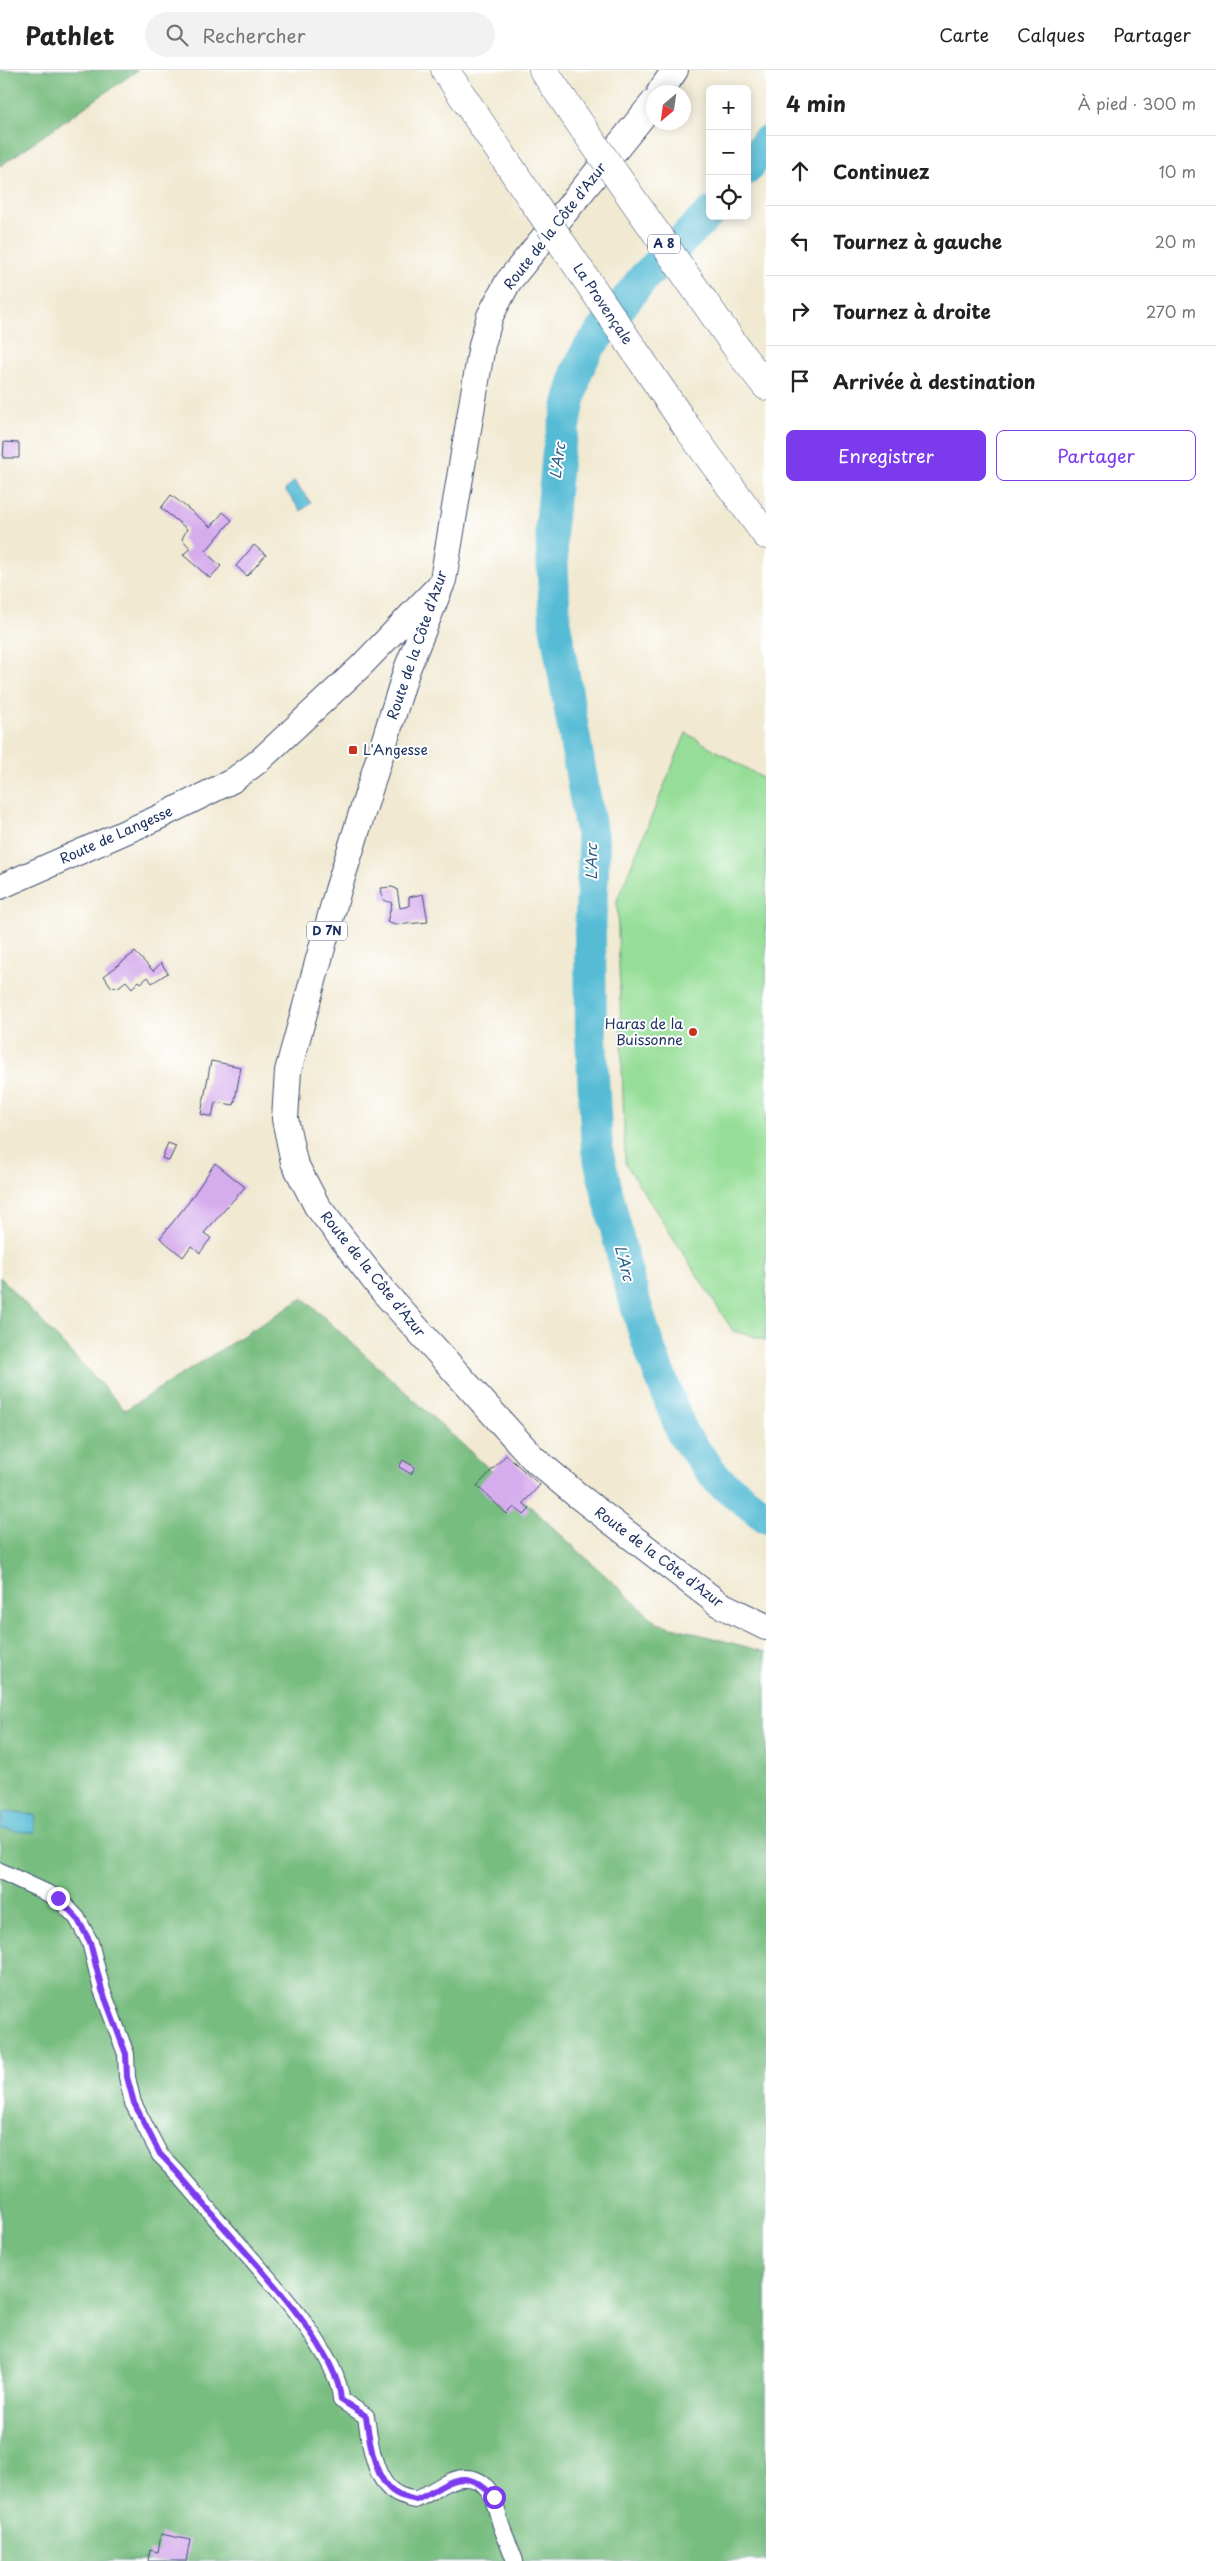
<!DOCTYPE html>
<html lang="fr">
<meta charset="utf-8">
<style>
:root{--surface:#fff;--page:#f2f2f2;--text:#222;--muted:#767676;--line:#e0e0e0;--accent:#7c3aed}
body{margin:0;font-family:"Playpen Sans",sans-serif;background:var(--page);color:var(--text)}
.controls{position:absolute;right:15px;top:15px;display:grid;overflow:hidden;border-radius:8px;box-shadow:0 2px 12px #0003}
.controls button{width:45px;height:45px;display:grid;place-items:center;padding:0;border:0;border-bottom:1px solid var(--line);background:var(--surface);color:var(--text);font:25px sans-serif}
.compass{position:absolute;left:646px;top:15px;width:45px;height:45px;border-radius:50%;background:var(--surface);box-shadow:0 2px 12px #0003;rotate:209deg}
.stop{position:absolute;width:15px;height:15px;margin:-11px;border:4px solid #7c3aed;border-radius:50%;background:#fff}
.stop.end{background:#7c3aed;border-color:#fff;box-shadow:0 1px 5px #0008}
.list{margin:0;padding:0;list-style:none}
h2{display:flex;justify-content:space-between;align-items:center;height:65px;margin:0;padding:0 20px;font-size:21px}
h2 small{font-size:16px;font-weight:400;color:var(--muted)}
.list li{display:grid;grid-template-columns:32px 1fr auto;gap:15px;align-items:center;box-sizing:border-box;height:70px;padding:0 20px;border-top:1px solid var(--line)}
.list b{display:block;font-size:19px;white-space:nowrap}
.list em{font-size:16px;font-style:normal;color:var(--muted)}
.actions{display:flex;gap:10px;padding:15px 20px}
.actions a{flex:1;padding:11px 0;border:1px solid var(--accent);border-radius:8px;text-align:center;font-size:18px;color:var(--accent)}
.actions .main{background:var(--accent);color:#fff}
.icon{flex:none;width:28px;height:28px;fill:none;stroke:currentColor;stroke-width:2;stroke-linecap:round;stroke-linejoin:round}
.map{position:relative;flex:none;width:766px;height:2491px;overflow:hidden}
header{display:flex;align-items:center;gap:30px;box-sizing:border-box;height:70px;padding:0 25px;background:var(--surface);border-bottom:1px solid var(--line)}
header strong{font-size:24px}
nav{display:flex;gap:28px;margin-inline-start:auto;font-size:18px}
.search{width:350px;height:45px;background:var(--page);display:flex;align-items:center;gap:12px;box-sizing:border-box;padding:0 18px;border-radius:28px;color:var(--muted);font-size:19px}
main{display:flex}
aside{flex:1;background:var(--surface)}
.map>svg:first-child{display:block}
</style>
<header>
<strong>Pathlet</strong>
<div class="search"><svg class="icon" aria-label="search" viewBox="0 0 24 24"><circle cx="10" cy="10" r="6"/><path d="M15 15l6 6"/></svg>Rechercher</div>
<nav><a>Carte</a><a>Calques</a><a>Partager</a></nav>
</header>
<main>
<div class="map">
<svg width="766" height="2491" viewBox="0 0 766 2491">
<rect width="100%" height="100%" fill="#fff"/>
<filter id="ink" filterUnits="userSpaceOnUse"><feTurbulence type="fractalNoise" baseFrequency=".02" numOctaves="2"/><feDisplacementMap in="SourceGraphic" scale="10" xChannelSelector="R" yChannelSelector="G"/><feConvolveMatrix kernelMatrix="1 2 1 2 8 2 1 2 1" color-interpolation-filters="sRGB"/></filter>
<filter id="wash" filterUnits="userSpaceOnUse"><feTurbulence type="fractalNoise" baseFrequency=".0096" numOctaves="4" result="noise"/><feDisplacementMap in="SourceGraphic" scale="20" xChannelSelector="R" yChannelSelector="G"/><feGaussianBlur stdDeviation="1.12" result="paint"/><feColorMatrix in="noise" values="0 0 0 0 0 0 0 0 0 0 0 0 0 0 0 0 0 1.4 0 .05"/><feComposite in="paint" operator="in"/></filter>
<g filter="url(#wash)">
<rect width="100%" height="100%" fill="#f1e9d1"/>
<path fill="#96de98" stroke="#58867b" d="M686 663 766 710V1270L733 1261 625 1093 617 830Z"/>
<g fill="#78bd80" stroke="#4a766f">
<path d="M0 0H138L0 96Z"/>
<path d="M0 1207 125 1340 303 1228 657 1553 766 1582V2491H0Z"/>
</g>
<g fill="#57bcd5" stroke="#39769a">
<path d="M294 411 311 433 301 441 285 420Z"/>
<path d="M3 1742 36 1745 34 1763 1 1759Z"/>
</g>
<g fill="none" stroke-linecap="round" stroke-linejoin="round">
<g stroke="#57bcd5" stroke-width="32">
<path d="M747 99 766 72"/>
<path d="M710 143 643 208 588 279 577 301 558 381 551 456 555 554 594 779 590 863 591 967 597 1080 627 1205 647 1272 683 1365 718 1410 766 1447"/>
</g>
</g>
<g id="blocks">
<g fill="#d5acec">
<path d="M4 372 19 373V388H3Z"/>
<path d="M171 425 211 457 223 442 232 450 205 482 221 496 210 508 183 485 190 478 182 469 187 459 161 438Z"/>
<path d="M254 475 266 485 247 506 236 496Z"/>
<path d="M392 817 397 819 400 838 409 836V827L423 824 428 852 395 855 387 852 392 833 383 830 381 818Z"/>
<path d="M135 882 153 901 161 893 168 903 152 913 148 907 141 913 139 911 132 918 126 911 117 918 115 916 112 918 104 906Z"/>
<path d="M211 991 241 997 234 1035 215 1032 212 1047 201 1044Z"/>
<path d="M168 1073 176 1076 169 1091 162 1088Z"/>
<path d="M215 1093 245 1117 204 1163 211 1168 200 1183 191 1176 183 1187 160 1168 188 1133Z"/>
<path d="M506 1385 540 1415 523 1433 530 1439 524 1445 514 1437 507 1444 477 1416Z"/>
<path d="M403 1390 415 1397 411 1404 399 1397Z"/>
<path d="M161 2464 190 2470 186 2491H148L150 2480 158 2482Z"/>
</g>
</g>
</g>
<g filter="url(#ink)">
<use href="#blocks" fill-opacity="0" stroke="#3b4b6f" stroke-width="1"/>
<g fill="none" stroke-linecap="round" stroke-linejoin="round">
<defs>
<path id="street" d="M0 1801 58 1828 77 1848 90 1872 102 1920 126 1984 127 2007 133 2033 160 2085C182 2106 200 2130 220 2153 253 2192 339 2279 341 2330L366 2346C369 2368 374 2413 397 2424 402 2427 409 2428 415 2430 430 2424 448 2408 464 2408 492 2407 495 2436 501 2455 505 2467 511 2479 515 2491"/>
<path id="secondary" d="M0 817 157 748 232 711 259 691 360 597 441 513"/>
<g id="primary">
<path d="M660 22 675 0"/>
<path d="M654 32 508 212 490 246 482 275 443 510 407 599 338 820 288 1001 285 1049 294 1092 317 1136 383 1221 533 1388 577 1425 719 1534 766 1557"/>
</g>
<g id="highway">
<path d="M445 0 531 128"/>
<path d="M543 0 585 61"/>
<path d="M743 287 766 316"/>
<path d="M686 356 766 465"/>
</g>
</defs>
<use href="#street" stroke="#3b4b6f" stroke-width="18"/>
<use href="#secondary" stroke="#3b4b6f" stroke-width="26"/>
<use href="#primary" stroke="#3b4b6f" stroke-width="28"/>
<use href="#highway" stroke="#3b4b6f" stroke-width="29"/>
<use href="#street" stroke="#fff" stroke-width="16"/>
<use href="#secondary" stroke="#fff" stroke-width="24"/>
<use href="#primary" stroke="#fff" stroke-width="26"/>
<use href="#highway" stroke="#fff" stroke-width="28"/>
<defs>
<g id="highway-bridge">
<path d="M585 61 743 287"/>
<path d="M531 128 686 356"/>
</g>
</defs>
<use href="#highway-bridge" stroke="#3b4b6f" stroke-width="29" stroke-linecap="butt"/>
<use href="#highway-bridge" stroke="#fff" stroke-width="28"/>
</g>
</g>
<g fill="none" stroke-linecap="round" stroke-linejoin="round" filter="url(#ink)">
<path stroke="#7c3aed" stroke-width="6" d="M58 1828 77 1848 90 1872 102 1920 126 1984 127 2007 134 2033 160 2084C182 2106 200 2130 220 2153 254 2192 338 2279 341 2330L366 2346C369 2368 374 2413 397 2424 402 2427 409 2428 416 2430 449 2415 463 2393 494 2427"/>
</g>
<g fill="#c8321e" stroke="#fff" stroke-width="2">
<rect x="348" y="675" width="10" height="10" rx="2.5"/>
<circle cx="693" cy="962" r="5"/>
</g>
<g text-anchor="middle" stroke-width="4" stroke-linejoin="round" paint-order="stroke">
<g fill="#fff" stroke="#5f6d8e" stroke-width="1">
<rect x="648" y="164.5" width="32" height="19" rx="4"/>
<rect x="307" y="851.5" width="40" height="19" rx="4"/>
</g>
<g font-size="12" font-weight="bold" fill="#1b2f5e">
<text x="664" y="178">A 8</text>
<text x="327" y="865">D 7N</text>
</g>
<g font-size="14" fill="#1b2f5e" stroke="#fff">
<text transform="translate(555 156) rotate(-52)" y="5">Route de la Côte d'Azur</text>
<text transform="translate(603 234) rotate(56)" y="5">La Provençale</text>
<text transform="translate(417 575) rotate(-71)" y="5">Route de la Côte d'Azur</text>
<text transform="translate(116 765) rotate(-24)" y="5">Route de Langesse</text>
<text transform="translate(373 1204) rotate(51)" y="5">Route de la Côte d'Azur</text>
<text transform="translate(659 1487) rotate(37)" y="5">Route de la Côte d'Azur</text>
</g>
<g font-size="14" fill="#1b2f5e" stroke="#fff" text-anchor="start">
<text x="363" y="685">L'Angesse</text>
<text x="683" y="959" text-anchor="end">Haras de la<tspan x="683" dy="16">Buissonne</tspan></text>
</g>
<g font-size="15" font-style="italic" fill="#306088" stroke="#fff">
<text transform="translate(558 391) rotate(-82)" y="5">L'Arc</text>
<text transform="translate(592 792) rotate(-90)" y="5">L'Arc</text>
<text transform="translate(624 1193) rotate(76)" y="5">L'Arc</text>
</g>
</g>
</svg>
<div class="controls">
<button>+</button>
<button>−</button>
<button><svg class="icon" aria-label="locate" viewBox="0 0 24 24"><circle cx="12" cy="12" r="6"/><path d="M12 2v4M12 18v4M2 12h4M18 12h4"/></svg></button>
</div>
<svg class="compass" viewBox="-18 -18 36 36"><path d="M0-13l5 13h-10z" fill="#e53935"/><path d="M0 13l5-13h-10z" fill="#767676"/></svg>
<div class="stop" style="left:494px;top:2427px"></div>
<div class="stop end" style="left:58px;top:1828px"></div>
</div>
<aside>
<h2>4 min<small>À pied · 300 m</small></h2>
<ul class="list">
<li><svg class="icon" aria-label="ahead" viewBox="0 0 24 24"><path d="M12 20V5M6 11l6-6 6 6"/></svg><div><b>Continuez</b></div><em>10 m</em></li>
<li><svg class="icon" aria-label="left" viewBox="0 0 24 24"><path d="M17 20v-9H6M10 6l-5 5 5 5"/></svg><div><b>Tournez à gauche</b></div><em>20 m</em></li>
<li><svg class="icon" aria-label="right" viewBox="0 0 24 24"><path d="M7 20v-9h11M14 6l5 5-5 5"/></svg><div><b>Tournez à droite</b></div><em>270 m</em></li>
<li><svg class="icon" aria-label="arrive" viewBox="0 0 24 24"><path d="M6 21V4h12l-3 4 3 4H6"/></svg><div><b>Arrivée à destination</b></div></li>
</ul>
<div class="actions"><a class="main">Enregistrer</a><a>Partager</a></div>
</aside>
</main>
